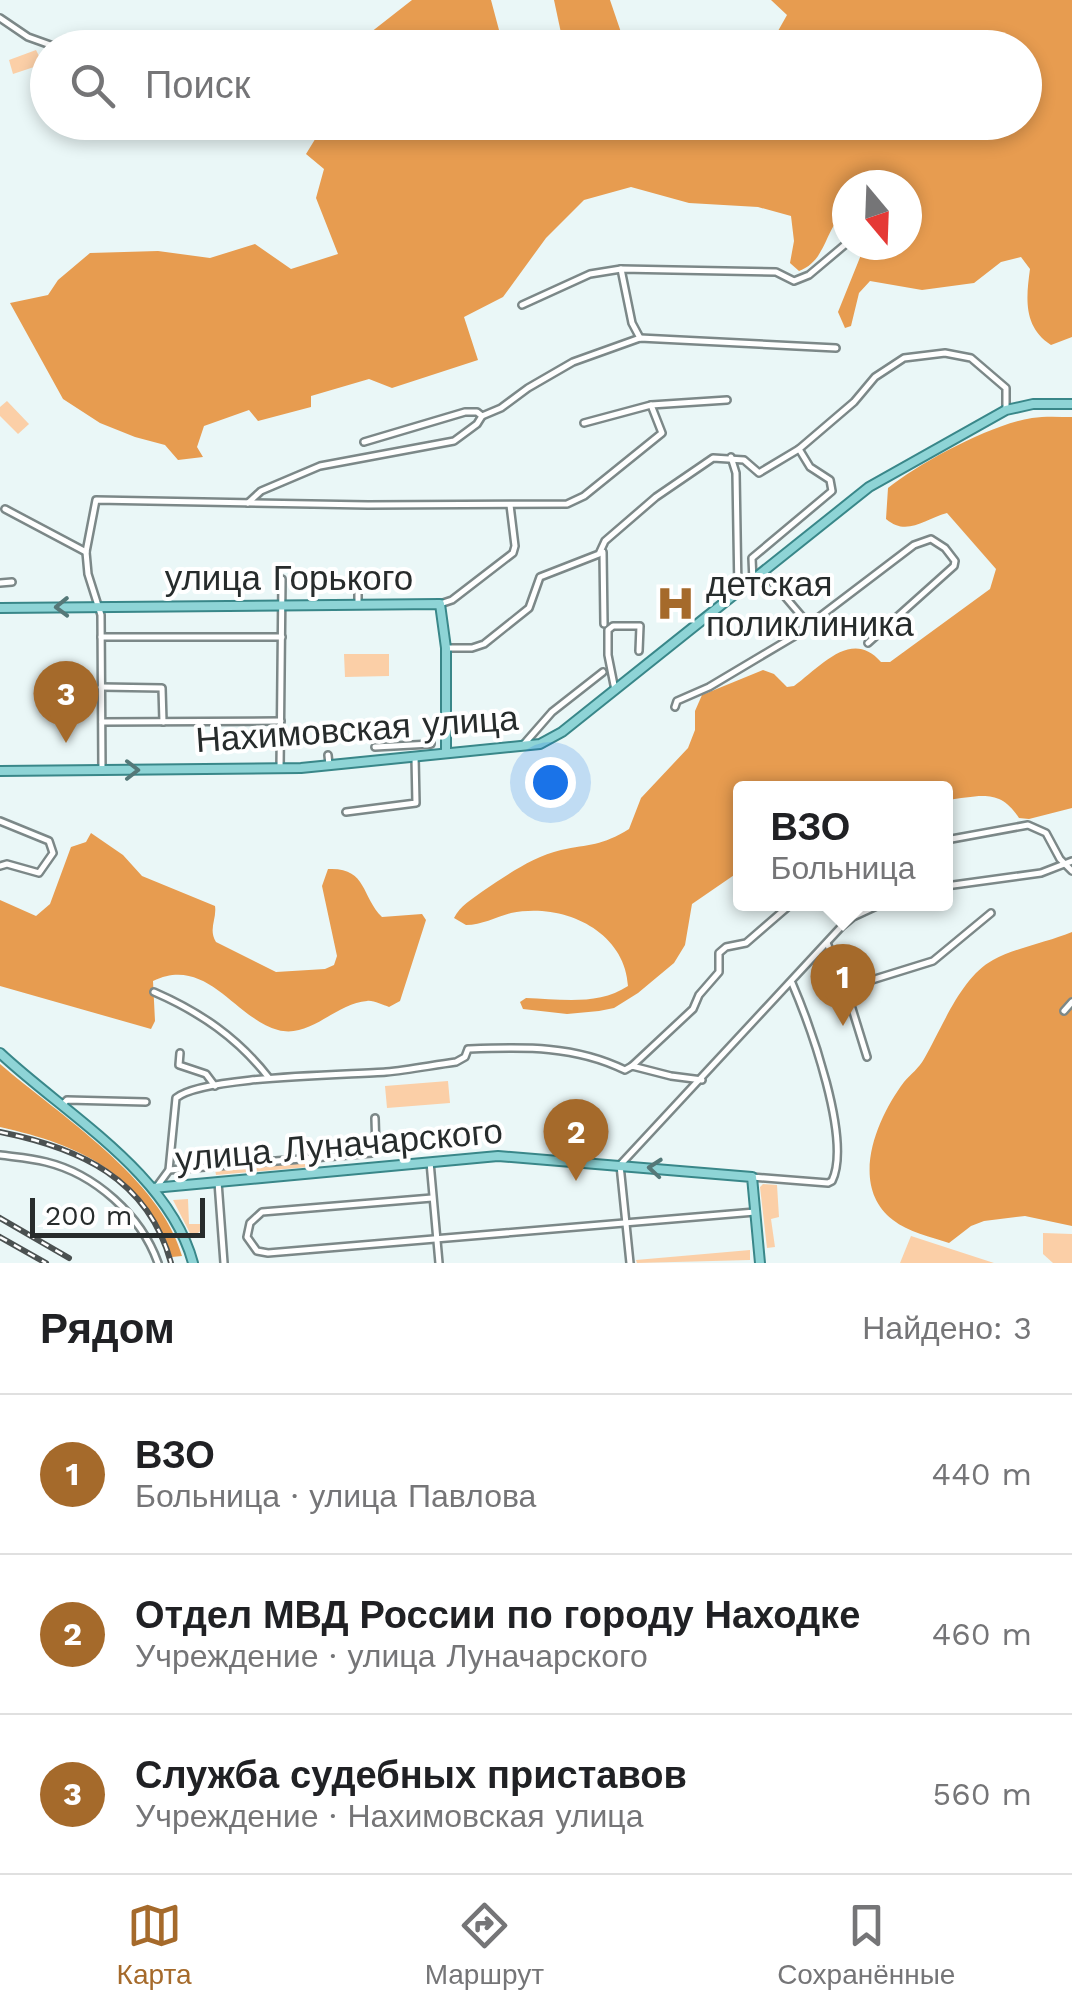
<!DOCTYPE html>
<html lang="ru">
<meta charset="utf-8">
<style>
:root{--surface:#fff;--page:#f6f6f6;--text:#202124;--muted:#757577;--line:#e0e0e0;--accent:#a56a2b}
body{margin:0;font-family:"Work Sans",sans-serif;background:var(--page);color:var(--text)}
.compass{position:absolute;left:832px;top:170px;width:90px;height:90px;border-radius:50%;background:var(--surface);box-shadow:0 5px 15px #0003;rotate:161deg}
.scale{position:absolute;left:30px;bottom:25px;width:175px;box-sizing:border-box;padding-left:10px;border:5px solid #272c2c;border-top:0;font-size:28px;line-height:35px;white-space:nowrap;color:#272c2c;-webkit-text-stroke:8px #fff;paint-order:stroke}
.you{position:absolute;left:550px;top:782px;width:35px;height:35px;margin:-25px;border:8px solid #fff;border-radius:50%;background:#1a73e8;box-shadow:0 0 0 15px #1a73e833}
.badge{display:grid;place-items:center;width:65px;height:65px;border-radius:50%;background:var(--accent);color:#fff;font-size:32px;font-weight:700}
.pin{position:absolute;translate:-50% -82px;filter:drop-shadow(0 2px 5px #0008)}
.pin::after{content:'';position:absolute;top:52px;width:35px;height:30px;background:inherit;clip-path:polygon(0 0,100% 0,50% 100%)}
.popup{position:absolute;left:733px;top:781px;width:220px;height:130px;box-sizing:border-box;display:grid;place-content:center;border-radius:10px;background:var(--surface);filter:drop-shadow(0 2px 8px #0005);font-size:32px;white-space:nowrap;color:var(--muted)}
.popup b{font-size:38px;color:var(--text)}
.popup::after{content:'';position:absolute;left:50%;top:100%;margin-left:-20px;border:20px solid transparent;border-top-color:var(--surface)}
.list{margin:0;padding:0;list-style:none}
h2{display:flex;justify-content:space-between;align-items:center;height:130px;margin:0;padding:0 40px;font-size:42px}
h2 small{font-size:32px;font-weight:400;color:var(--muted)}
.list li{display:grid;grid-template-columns:65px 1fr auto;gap:30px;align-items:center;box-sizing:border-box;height:160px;padding:0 40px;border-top:2px solid var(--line)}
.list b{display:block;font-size:38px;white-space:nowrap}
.list p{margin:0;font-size:32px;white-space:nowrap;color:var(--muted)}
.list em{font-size:32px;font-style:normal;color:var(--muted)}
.icon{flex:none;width:55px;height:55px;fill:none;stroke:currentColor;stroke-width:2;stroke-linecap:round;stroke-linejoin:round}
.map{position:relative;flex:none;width:1072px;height:1263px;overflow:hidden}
.search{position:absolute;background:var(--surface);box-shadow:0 5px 15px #0003;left:30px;right:30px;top:30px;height:110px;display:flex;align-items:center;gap:25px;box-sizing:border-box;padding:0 35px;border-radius:55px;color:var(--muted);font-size:38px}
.sheet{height:610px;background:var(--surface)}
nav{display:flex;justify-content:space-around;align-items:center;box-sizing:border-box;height:140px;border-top:2px solid var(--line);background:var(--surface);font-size:28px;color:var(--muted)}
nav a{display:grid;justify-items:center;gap:5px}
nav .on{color:var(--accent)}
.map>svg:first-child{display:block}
</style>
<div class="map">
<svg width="1072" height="1263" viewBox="0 0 1072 1263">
<rect width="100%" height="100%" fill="#eaf7f7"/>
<g fill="#fbcfa7">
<path d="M36 50 43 64 13 74 9 60Z"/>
<path d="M7 401 29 424 18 434 0 416V407Z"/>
<path d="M344 654H389V676L345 677Z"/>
<path d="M448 1081 450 1103 387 1108 385 1086Z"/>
<path d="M308 1160V1167L216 1175 215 1169Z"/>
<path d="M763 1184 777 1185 779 1217 771 1219 775 1247 767 1248 760 1187Z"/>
<path d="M188 1199 189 1224H202V1230L192 1237 173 1200Z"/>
<path d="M1043 1233 1072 1234V1263H1053L1043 1254Z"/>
<path d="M911 1236 994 1263H900Z"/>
<path d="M750 1250V1260L637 1263 636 1260Z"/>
</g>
<g fill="#e79c50">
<path d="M412 0H491L499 30 493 47 467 33 462 47H352Z"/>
<path d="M554 0H610L626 47H564Z"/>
<path d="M771 0H1072V337L1051 345C1023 327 1026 298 1030 269L1021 257 1001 262 974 283 922 290 870 281 859 293 851 326 845 328 838 312 865 245H907V185H847V211C824 227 828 260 799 271L790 263 794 241 791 216 758 207 689 203 631 187 584 200 546 238 503 297 464 317 478 360 392 388 369 379 311 396V407L258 421 249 410 204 426 197 447 203 457 178 460 165 445 135 437 100 423 63 399 10 303 48 295 58 280 90 253 158 251 210 258 255 244 291 269 338 254 316 198 324 169 306 154 325 123 1024 122V48L769 47 787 15Z"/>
<path d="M1072 417V808L1029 819 1019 818C999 787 979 797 946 800V788H740V871L692 904 685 945 674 963 638 993 614 1008 599 1011 567 1014 523 1009 520 1002 526 998C560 999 598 1006 628 986 625 930 562 902 511 913 496 917 482 925 466 925L454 918C460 906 472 899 483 891 507 875 532 857 561 850 589 844 602 846 629 829L641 798 688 748 695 730V711L702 695 763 670 774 674 787 687 794 686C821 666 852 628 881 662H890L990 589 996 569 947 513C924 519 907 537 886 519L888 488C919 463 991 424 1032 418 1045 416 1059 417 1072 417Z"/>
<path d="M91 833 123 855 142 876 215 906C217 919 208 929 216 942L276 972 325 969 334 965 337 956 322 886 328 869C367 867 361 896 382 917L422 914 426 920 400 1001 389 1007C383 1005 373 1000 367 1001 336 1003 310 1039 278 1030 234 1018 207 955 153 981L155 1021 151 1029 0 986V900L36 916 50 904 71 847 86 842Z"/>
<path d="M1072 932V1226L1025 1216 984 1221 971 1226 949 1243C931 1237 908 1232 893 1220 848 1185 877 1118 904 1082 911 1074 919 1068 924 1059 942 1028 961 977 993 960 1015 948 1048 942 1072 932Z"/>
<path d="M0 1064C59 1115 161 1179 182 1256L172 1257C143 1174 81 1145 0 1127Z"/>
</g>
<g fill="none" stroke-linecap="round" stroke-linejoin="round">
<defs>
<g id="minor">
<path d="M0 18 28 37 56 47"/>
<path d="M860 245H861"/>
<path d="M621 269 632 323 640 338"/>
<path d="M522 305 590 274 621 269 776 272 794 281 809 275 847 243"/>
<path d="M584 423 651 405 727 400"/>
<path d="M364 442 465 412H477L482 416 501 408 528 388 573 362 640 338 836 348"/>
<path d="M731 457 736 473 738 592"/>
<path d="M248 503 261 491 320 466 454 441 477 424 482 416"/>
<path d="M5 509 86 552"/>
<path d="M603 552 604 624"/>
<path d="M764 572 810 626"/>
<path d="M358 577V604"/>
<path d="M753 581 752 558 832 491 830 480 810 467 799 449"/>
<path d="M0 583 12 582"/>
<path d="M440 604 452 600 513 553 515 546 510 505"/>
<path d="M101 637H282"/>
<path d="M446 648H472L484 644 529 608 540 577 599 554 605 541 656 497 713 458 744 460 759 473 799 449 854 402 875 377 904 358 945 353 971 358 1006 388V410"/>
<path d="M101 687 162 688 163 722"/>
<path d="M615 690 608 655V630L613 626H640L639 651"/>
<path d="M675 707 677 701 709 687 793 637 914 545 931 539 945 548 955 561 954 566 868 643"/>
<path d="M102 722 281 721"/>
<path d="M524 744 552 712 603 672"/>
<path d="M375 747 431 744V727"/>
<path d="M328 755 329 765"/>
<path d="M280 769 282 579"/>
<path d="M102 770 101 615 88 574 86 552 96 500 368 505 567 504 584 496 662 433 651 405"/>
<path d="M346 812 416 803 415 757"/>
<path d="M0 821 49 841 53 853 39 873 7 864 0 866"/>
<path d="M946 840 1028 825 1046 833 1060 859 1072 871"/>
<path d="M946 886 1041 873 1072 861"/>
<path d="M827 943 846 988 933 961 991 913"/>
<path d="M846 989 867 1057"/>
<path d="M154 992C200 1012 238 1038 269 1078"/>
<path d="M1064 1011 1072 1002"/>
<path d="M180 1053 179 1065 206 1074 215 1086"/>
<path d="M632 1066 693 1009 699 995 719 972V953L726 947 746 943 791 904"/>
<path d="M63 1104 67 1100 146 1102"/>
<path d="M0 1155C15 1157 31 1158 46 1162 95 1174 141 1215 158 1263"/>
<path d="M430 1162 439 1263"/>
<path d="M169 1170 372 1153 376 1150 375 1118"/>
<path d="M752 1177 828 1183 832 1181C852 1140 810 1025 792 983"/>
<path d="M218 1182 224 1263"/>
<path d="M158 1185 169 1170 176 1098C202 1076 346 1075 386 1072 409 1070 433 1065 456 1062L465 1057 468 1049C524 1047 574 1045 625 1070L632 1066 671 1076 702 1080"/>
<path d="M432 1198 262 1212 250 1223 247 1237 257 1251 268 1253 755 1212"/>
<path d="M630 1263 620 1165 841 927 853 917 881 904"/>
</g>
<g id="major">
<path d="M0 608 440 604 446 648V753"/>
<path d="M0 771 301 768 540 744 562 732 869 487 1006 410 1033 404H1072"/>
<path d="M0 1053C65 1114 169 1173 193 1263"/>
<path d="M153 1188 498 1156 752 1177 760 1263"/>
</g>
</defs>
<use href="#minor" stroke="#7c8888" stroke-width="10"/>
<use href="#major" stroke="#398789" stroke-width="12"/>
<use href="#minor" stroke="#fff" stroke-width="5"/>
<use href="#major" stroke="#8ed4d6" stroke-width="8"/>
<defs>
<g id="rail">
<path d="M0 1132C79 1148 148 1178 171 1263"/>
<path d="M0 1218 69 1258"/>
<path d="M0 1237 46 1263"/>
</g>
</defs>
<use href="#rail" stroke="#4b5151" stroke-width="6"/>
<use href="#rail" stroke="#fff" stroke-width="2.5" stroke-dasharray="8" stroke-linecap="butt"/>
</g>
<defs><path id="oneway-chevron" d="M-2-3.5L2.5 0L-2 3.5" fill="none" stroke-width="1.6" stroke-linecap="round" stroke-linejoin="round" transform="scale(2.5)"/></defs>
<g stroke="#557878">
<use href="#oneway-chevron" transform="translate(62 607) rotate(179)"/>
<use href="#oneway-chevron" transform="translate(132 770)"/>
<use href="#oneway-chevron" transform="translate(655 1168) rotate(-175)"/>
</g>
<defs>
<symbol id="hospital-bare" viewBox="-9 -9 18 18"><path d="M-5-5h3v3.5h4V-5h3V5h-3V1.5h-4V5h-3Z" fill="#a56a2b" stroke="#fff" stroke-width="2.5" paint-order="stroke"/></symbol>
</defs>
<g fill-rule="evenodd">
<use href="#hospital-bare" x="648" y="576" width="55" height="55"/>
</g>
<g text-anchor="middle" stroke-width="8" stroke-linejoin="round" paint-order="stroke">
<g font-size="35" fill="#272c2c" stroke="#fff">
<text x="289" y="590">улица Горького</text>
<text transform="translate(357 729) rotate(-4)" y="12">Нахимовская улица</text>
<text transform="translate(339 1145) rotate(-5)" y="12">улица Луначарского</text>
</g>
<g font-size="35" fill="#272c2c" stroke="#fff" text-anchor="start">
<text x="706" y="596">детская<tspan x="706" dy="40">поликлиника</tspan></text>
</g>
</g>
</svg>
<svg class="compass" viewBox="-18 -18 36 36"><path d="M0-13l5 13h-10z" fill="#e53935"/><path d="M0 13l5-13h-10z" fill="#757577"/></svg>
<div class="scale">200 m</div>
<div class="you"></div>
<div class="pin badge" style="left:843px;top:1026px">1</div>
<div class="popup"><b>ВЗО</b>Больница</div>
<div class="pin badge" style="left:576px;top:1181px">2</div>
<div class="pin badge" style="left:66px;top:743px">3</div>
<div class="search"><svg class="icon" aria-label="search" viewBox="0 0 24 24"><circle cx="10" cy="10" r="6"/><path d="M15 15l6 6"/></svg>Поиск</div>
</div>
<section class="sheet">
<h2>Рядом<small>Найдено: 3</small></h2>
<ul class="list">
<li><span class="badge">1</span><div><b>ВЗО</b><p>Больница · улица Павлова</p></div><em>440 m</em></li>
<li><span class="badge">2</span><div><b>Отдел МВД России по городу Находке</b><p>Учреждение · улица Луначарского</p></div><em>460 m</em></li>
<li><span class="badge">3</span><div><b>Служба судебных приставов</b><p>Учреждение · Нахимовская улица</p></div><em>560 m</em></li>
</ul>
</section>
<nav>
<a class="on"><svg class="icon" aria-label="map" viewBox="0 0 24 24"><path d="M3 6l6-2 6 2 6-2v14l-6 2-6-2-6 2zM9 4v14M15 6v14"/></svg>Карта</a>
<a><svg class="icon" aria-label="directions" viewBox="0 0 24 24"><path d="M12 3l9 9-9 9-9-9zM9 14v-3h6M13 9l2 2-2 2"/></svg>Маршрут</a>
<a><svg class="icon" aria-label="saved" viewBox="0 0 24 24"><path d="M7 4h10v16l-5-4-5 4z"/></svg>Сохранённые</a>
</nav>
